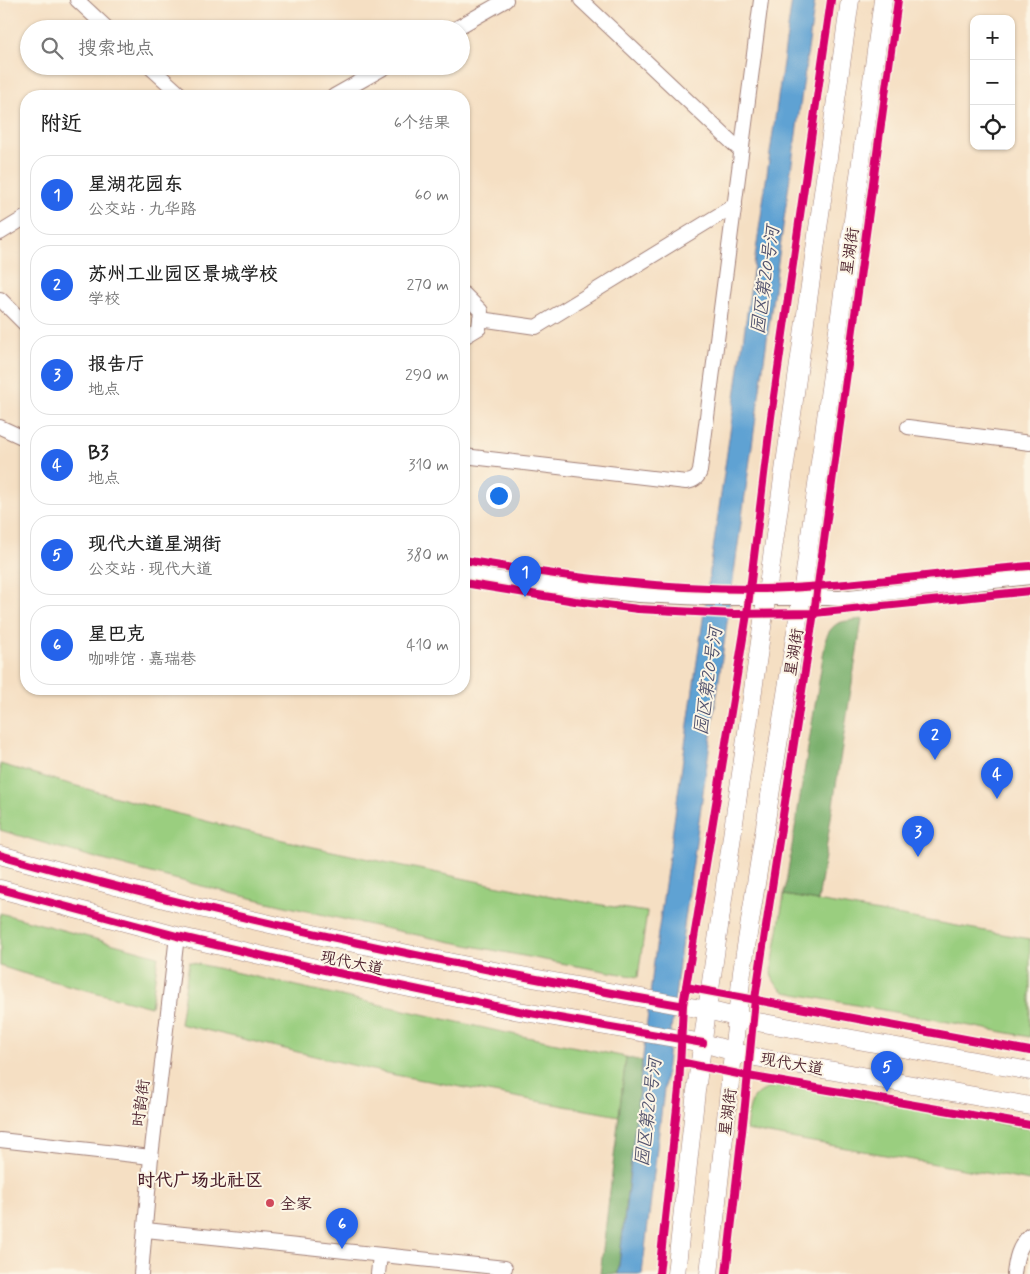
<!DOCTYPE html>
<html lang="zh">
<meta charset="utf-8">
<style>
:root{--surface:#fff;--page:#f6f6f6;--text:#222;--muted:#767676;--line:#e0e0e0;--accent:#2563eb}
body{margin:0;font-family:Mynerve,"LXGW WenKai TC",sans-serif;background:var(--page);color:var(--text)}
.controls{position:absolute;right:15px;top:15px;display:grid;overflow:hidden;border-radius:10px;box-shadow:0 1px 4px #0004}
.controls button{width:45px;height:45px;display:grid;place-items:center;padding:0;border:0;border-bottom:1px solid var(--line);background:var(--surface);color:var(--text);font:25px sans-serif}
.you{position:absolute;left:498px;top:495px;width:18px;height:18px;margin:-12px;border:4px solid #fff;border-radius:50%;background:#1a73e8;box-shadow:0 0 0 8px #1a73e833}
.badge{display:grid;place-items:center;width:32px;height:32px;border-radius:50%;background:var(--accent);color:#fff;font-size:16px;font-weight:700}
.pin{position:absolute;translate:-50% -41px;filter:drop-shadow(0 1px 2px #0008)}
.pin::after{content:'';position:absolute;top:26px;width:18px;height:15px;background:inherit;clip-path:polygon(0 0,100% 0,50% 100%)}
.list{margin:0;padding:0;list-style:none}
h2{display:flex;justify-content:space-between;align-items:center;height:65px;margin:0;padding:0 20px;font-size:21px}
h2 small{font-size:16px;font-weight:400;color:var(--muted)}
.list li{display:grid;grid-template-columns:32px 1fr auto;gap:15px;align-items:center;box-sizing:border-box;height:80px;margin:0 10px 10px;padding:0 10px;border:1px solid var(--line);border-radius:20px}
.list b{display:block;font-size:19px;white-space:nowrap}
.list p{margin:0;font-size:16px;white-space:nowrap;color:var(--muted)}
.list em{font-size:16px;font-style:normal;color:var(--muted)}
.icon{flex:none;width:28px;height:28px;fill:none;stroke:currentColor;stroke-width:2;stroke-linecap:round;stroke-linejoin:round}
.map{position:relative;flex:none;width:1030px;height:1274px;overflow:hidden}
.search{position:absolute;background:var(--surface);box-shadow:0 1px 4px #0004;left:20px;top:20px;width:450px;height:55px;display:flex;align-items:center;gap:12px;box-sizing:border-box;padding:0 18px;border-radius:28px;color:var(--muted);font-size:19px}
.panel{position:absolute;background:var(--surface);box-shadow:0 1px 4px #0004;left:20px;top:90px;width:450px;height:605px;border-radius:20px}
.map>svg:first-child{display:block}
</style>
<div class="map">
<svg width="1030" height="1274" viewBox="0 0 1030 1274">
<rect width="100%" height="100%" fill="#fcf5e5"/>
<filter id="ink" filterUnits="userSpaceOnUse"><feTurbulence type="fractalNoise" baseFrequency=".02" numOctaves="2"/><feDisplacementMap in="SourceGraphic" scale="10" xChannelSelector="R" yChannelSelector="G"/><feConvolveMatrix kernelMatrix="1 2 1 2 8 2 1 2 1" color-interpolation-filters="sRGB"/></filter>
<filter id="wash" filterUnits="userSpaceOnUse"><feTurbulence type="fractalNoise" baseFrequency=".0096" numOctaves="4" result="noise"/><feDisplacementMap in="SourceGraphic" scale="20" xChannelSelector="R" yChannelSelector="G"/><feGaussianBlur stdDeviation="1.12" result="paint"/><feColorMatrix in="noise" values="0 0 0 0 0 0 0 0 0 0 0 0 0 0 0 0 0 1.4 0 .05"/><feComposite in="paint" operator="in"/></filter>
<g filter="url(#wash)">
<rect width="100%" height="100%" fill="#f5dfc3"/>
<g fill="#9ace7f" stroke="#727655">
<path d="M0 764C79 787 157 809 237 829 305 846 374 860 443 874 511 889 579 902 647 912L638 977C423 939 209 894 0 830Z"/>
<path d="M784 895 1030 939V1037L785 992C778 987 773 982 771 973Z"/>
<path d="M0 913 158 956 151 1007 22 973 0 966Z"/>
<path d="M189 962 502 1032 626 1057 619 1116 390 1074 180 1024Z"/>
<path d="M783 1085 1030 1129V1181L746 1130C750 1100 751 1091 783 1085Z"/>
</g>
<g fill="#7bb16e" stroke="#62684c">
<path d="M862 619 818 901 784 895 826 638C834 619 844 622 862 619Z"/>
<path d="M626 1057 642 1061 618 1274H600Z"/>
</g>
<path fill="#5fa2d3" stroke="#54607f" d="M792 0H815L680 955 642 1274H618L654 961Z"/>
</g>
<g filter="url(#ink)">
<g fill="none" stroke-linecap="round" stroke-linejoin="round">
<defs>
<g id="minor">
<path d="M77 0 108 29"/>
<path d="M581 0 741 151"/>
<path d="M455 29 506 0"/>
<path d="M149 66 182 96"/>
<path d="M334 96 387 66"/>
<path d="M0 233 26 217"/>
<path d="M464 294 481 311 479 328 464 337"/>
<path d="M0 299 26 325"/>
<path d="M480 319 536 327 735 205"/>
<path d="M0 427 26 439"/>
<path d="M908 427 1030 443"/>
<path d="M464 456 686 482C694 481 698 478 700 471L761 0"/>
<path d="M464 572 500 579 571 588 639 595 705 598H840L1030 577"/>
<path d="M0 1140 151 1157"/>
<path d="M146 1230 505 1268"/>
<path d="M141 1274 151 1157 177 936"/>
<path d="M378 1274 380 1255"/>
<path d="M1014 1274C1016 1258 1018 1247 1030 1235"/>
</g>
<g id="major">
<path d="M0 855 187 905 344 941 473 967 707 1010 752 1021 1030 1071"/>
<path d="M0 889 177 936 329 971 519 1011 703 1043 750 1056 1030 1106"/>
<path d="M676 1274 696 1091 707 1010 764 614 850 0"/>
<path d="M709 1274 742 972 803 587 883 0"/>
</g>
</defs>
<use href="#minor" stroke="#a07f77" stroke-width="16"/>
<use href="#major" stroke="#a07f77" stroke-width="19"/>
<use href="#minor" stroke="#fff" stroke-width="14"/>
<use href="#major" stroke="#fff" stroke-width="18"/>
<defs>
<g id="cycleway">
<path d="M464 560C564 577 664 590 765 589 806 588 846 584 887 580 934 575 982 570 1030 566"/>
<path d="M464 583 575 601 638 609 734 614 814 613 1030 591"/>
<path d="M0 855C223 918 450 965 679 1005"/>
<path d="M0 889 177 936 329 971 519 1011 703 1043"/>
<path d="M686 987 1030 1051"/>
<path d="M680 1062 748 1076 1030 1125"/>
<path d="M659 1274 679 1089 683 1005 747 614 771 417 831 0"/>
<path d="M726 1274 745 1105 755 999 816 599 898 0"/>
</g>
</defs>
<use href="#cycleway" stroke="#fcf5e5" stroke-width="11"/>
<use href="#cycleway" stroke="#d6006c" stroke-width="8"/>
</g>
</g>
<circle fill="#d1495b" stroke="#fcf5e5" stroke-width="2" cx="270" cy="1203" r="5"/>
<g text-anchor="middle" stroke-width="4" stroke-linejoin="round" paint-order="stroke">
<g font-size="16" fill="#4a1f2b" stroke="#fcf5e5">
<text transform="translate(849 251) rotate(-82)" y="6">星湖街</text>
<text transform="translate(793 652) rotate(-81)" y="6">星湖街</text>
<text transform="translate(352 962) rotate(12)" y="6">现代大道</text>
<text transform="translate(792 1063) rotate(10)" y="6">现代大道</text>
<text transform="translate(140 1103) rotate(-83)" y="6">时韵街</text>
<text transform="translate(727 1112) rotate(-83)" y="6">星湖街</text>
</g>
<g font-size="16" fill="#4a1f2b" stroke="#fcf5e5" text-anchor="start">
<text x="280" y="1209">全家</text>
</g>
<g font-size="18" font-style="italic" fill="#52536e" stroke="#fcf5e5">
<text transform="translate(765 280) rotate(-82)" y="6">园区第20号河</text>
<text transform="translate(708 681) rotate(-82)" y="6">园区第20号河</text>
<text transform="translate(648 1112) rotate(-83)" y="6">园区第20号河</text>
</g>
<g font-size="18" font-weight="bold" fill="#4a1f2b" stroke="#fcf5e5">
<text x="200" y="1186">时代广场北社区</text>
</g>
</g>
</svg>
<div class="controls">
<button>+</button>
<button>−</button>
<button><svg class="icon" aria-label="locate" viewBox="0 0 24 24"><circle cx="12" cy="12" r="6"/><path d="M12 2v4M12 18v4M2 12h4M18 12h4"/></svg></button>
</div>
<div class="you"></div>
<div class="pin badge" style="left:525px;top:597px">1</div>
<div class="pin badge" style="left:935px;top:760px">2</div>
<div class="pin badge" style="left:918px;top:857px">3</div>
<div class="pin badge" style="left:997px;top:799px">4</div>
<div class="pin badge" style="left:887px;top:1092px">5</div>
<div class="pin badge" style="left:342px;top:1249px">6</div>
<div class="search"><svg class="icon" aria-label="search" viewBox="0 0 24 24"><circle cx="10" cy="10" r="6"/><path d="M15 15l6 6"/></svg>搜索地点</div>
<section class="panel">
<h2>附近<small>6个结果</small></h2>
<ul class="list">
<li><span class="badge">1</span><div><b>星湖花园东</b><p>公交站 · 九华路</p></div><em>60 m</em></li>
<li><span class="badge">2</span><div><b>苏州工业园区景城学校</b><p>学校</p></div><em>270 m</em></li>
<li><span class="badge">3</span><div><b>报告厅</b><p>地点</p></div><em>290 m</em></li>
<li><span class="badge">4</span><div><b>B3</b><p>地点</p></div><em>310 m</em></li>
<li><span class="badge">5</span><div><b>现代大道星湖街</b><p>公交站 · 现代大道</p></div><em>380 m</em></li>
<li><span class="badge">6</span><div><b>星巴克</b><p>咖啡馆 · 嘉瑞巷</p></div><em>410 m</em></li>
</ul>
</section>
</div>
